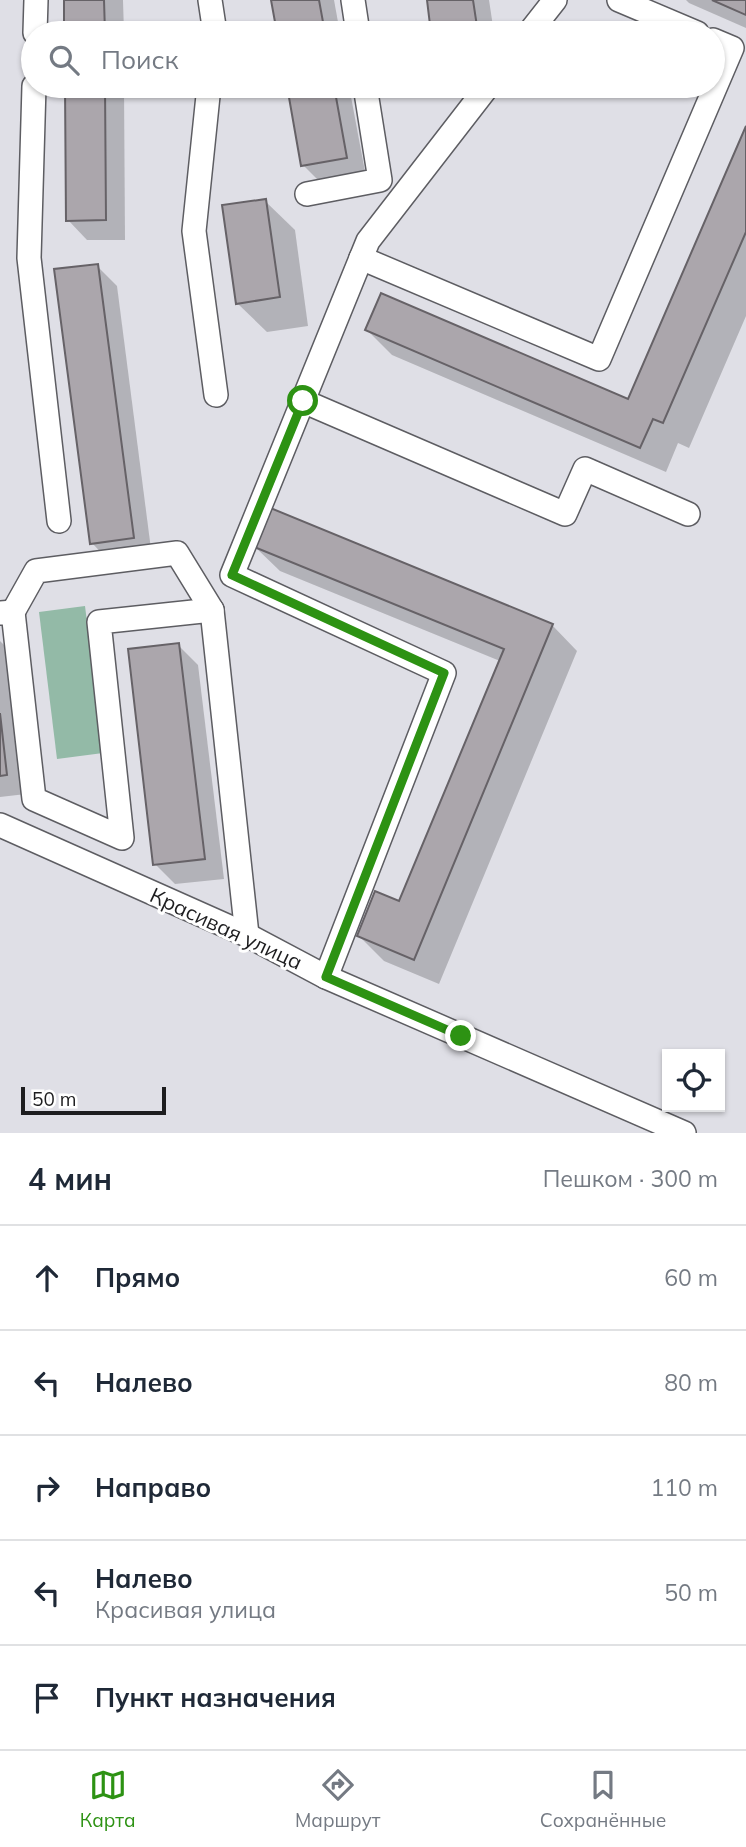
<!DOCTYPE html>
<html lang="ru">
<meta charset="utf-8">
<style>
:root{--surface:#fff;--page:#f2f2f3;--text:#1f2937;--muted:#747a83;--line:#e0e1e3;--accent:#2d9213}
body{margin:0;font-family:Mulish,sans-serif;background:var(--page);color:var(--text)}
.controls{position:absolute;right:21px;bottom:21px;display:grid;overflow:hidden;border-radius:0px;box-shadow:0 2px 5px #0004}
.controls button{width:63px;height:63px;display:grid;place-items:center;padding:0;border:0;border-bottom:2px solid var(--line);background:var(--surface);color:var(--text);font:35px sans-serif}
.scale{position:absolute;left:21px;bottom:18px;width:145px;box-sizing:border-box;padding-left:7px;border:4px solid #1d1d1f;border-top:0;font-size:19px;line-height:24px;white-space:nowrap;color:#1d1d1f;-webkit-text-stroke:5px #fff;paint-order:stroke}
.stop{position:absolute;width:21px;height:21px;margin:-16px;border:5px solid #2d9213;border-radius:50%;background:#fff}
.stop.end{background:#2d9213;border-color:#fff;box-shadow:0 2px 7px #0008}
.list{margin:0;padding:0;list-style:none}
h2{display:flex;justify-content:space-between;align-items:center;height:91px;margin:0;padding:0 28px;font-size:30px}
h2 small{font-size:23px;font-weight:400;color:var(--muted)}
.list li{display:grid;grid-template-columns:46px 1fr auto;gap:21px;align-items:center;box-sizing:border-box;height:105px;padding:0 28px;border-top:2px solid var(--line)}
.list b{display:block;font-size:26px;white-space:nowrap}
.list p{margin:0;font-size:23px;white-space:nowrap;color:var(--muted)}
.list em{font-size:23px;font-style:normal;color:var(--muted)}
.icon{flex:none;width:38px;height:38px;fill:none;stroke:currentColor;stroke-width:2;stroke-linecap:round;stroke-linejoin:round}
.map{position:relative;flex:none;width:746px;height:1133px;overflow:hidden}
.search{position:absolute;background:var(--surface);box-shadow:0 2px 5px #0004;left:21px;right:21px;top:21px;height:77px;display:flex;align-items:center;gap:18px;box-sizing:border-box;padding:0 24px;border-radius:38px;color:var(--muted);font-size:26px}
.sheet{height:616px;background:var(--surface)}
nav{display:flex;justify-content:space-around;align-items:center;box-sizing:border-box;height:98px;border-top:2px solid var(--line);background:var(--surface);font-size:19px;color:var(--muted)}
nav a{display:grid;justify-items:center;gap:4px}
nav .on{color:var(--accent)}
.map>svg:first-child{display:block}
</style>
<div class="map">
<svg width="746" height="1133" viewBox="0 0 746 1133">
<rect width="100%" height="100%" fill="#dfdfe6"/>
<path fill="#93baa7" d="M85 606 103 753 57 759 39 612Z"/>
<g fill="#0003">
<path d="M66 0H123L124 33H66Z"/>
<path d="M273 0H334L340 33H279Z"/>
<path d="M428 0H489L494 33H433Z"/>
<path d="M686 0H746V28L689 3Z"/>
<path d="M66 86H124L125 240H87L68 220Z"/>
<path d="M289 86H349L366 177 323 185 303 165Z"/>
<path d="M746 131V316L689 448 678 443 666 472 392 355 367 330 629 402Z"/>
<path d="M265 201 295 230 308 326 267 332 237 303Z"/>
<path d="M97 266 117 286 152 557 111 563 92 543Z"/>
<path d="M254 546 552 625 577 651 439 984 384 961 359 936 400 904 500 661 280 571Z"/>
<path d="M0 641 9 650 26 794 0 797Z"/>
<path d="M178 645 198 665 224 879 175 884 155 864Z"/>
</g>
<g fill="#aba6ac" stroke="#666267" stroke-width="2">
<path d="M64 0H104L105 33H64Z"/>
<path d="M271 0H319L325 33H277Z"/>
<path d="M427 0H473L478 33H431Z"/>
<path d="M712 0H746V15Z"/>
<path d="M65 86H105L106 220 66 221Z"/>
<path d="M287 86H334L347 158 301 166Z"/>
<path d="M746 126V232L663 423 653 419 640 448 365 330 381 293 628 399Z"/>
<path d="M266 199 280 297 236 304 222 205Z"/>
<path d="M98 264 134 538 90 544 54 269Z"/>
<path d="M268 507 553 624 414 960 357 936 375 891 399 901 504 649 252 546Z"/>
<path d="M179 643 205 859 153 865 128 649Z"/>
<path d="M0 713 7 775 0 776Z"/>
</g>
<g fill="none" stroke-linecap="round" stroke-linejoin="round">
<defs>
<g id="minor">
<path d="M210 0 215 33"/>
<path d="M353 0 358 33"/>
<path d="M619 0 697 33"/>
<path d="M35 33 36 0"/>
<path d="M529 33 555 0"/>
<path d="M34 86 29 258 59 521"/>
<path d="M209 86 194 231 216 395"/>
<path d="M307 194 380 180 365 86"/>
<path d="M361 258 599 359 732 48 713 40"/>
<path d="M303 401 565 514 585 469 688 514"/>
<path d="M13 612 36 571 177 553 212 610"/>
<path d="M0 613 13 612 34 799 122 838 99 622 212 610 247 935"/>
<path d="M0 825 247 935 326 977 684 1133"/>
<path d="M326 977 444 673 232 575 368 241 488 86"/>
</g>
</defs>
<use href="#minor" stroke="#5d5d62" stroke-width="26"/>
<use href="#minor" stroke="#fff" stroke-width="23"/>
</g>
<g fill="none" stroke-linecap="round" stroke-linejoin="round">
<path stroke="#2d9213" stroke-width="9" d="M303 401 232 575 444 673 326 977 461 1036"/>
</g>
<g text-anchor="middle" stroke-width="6" stroke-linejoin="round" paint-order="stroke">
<g font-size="21" fill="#1d1d1f" stroke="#fff">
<text transform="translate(226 929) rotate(25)" y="7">Красивая улица</text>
</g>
</g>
</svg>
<div class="controls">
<button><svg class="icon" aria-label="locate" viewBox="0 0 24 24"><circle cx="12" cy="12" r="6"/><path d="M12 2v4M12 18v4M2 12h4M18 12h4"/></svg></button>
</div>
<div class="scale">50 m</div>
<div class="stop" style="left:303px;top:401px"></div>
<div class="stop end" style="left:461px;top:1036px"></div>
<div class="search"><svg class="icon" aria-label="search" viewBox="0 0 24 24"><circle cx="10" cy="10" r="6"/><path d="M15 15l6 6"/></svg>Поиск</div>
</div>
<section class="sheet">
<h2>4 мин<small>Пешком · 300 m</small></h2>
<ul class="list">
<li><svg class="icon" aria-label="ahead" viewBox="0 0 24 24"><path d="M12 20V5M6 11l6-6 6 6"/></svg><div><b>Прямо</b></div><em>60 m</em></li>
<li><svg class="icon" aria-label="left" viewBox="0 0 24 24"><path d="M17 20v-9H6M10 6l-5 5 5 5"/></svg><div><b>Налево</b></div><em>80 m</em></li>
<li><svg class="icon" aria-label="right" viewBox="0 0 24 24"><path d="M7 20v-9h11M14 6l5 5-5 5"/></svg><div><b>Направо</b></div><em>110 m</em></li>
<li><svg class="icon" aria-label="left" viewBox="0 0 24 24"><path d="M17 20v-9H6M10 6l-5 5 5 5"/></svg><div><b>Налево</b><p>Красивая улица</p></div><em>50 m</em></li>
<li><svg class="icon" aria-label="arrive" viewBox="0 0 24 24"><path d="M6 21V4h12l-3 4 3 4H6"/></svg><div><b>Пункт назначения</b></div></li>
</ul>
</section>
<nav>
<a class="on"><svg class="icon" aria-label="map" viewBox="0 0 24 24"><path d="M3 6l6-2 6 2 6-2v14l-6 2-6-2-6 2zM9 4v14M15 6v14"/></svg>Карта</a>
<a><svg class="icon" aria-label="directions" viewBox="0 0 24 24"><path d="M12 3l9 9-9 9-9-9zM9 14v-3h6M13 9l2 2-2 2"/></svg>Маршрут</a>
<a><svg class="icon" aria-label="saved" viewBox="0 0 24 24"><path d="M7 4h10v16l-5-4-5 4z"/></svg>Сохранённые</a>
</nav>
